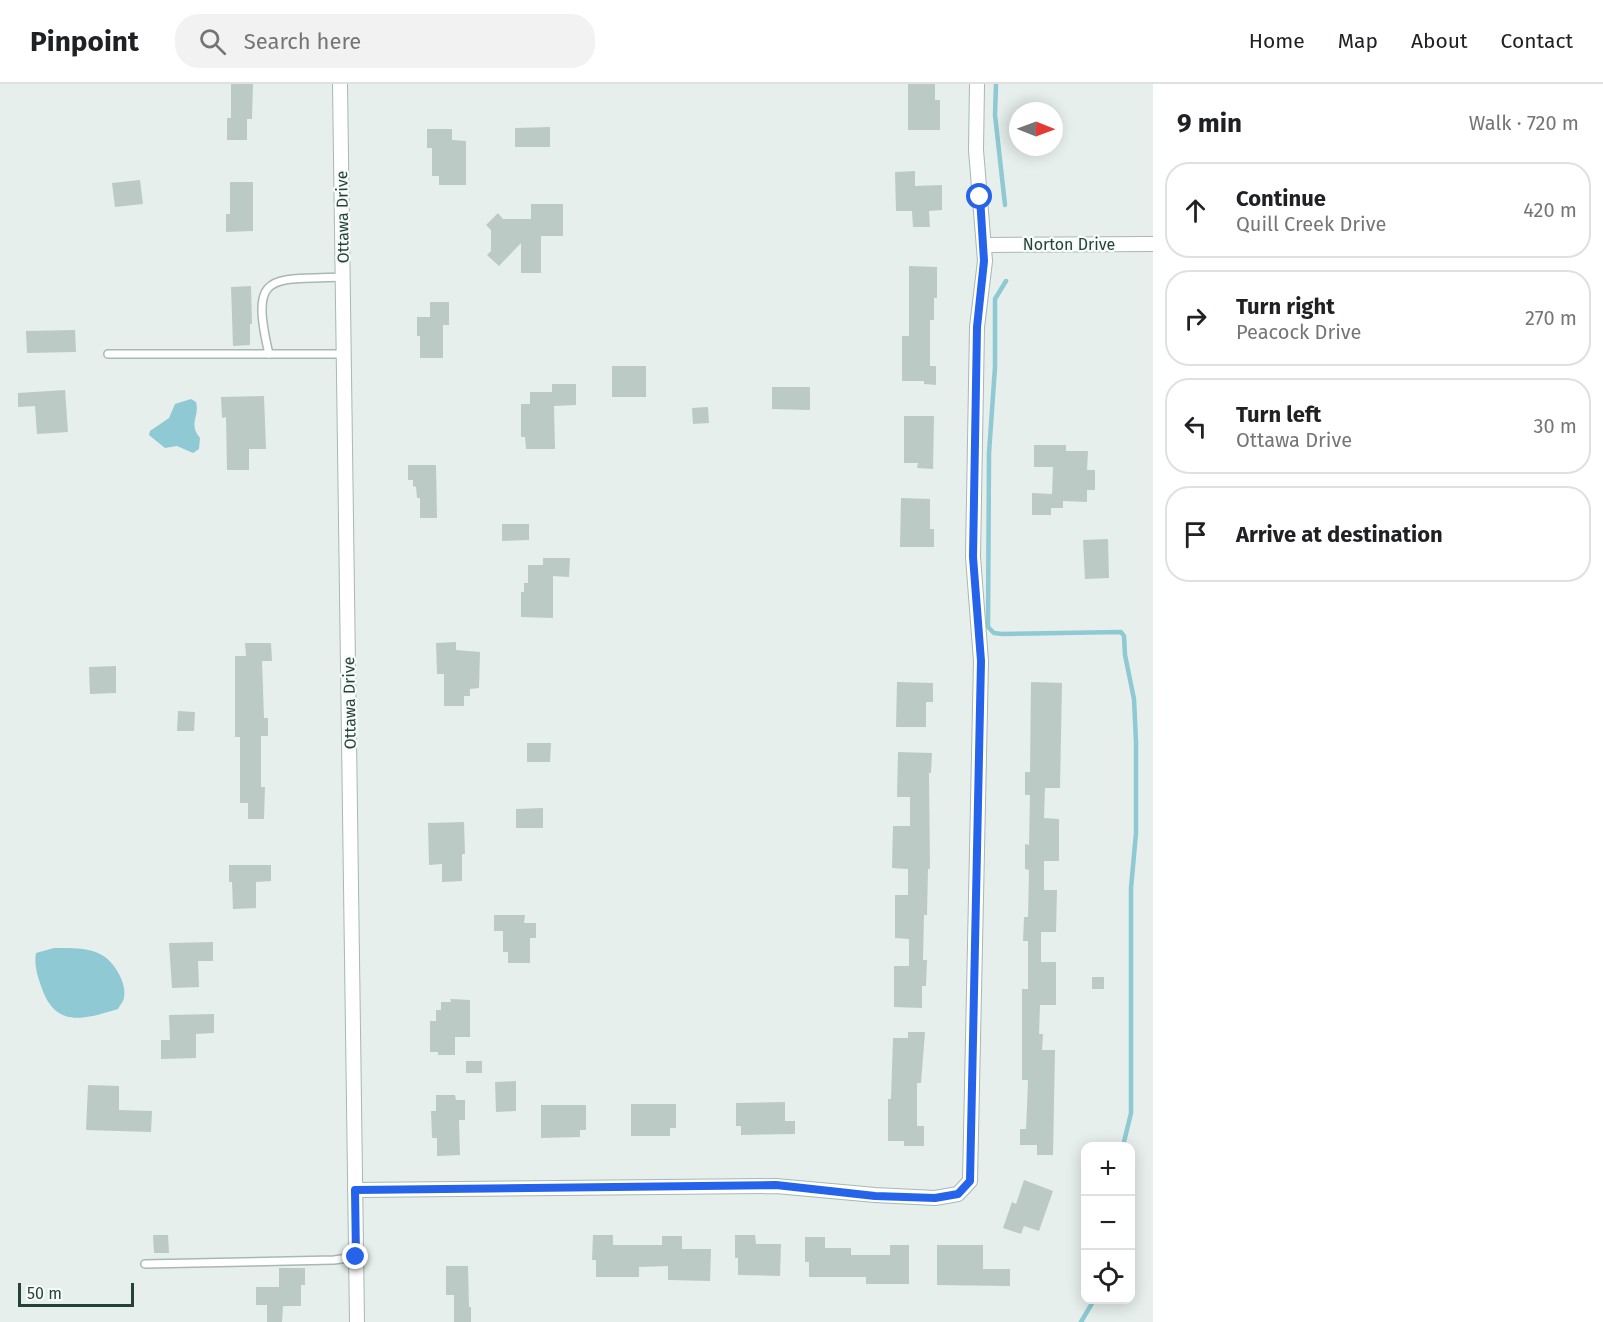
<!DOCTYPE html>
<meta charset="utf-8">
<style>
:root{--surface:#fff;--page:#f2f2f2;--text:#202124;--muted:#757577;--line:#e0e0e0}
body{margin:0;font-family:"Fira Sans",sans-serif;background:var(--page);color:var(--text)}
.controls{position:absolute;right:18px;bottom:18px;display:grid;overflow:hidden;border-radius:12px;box-shadow:0 3px 15px #0003}
.controls button{width:54px;height:54px;display:grid;place-items:center;padding:0;border:0;border-bottom:2px solid var(--line);background:var(--surface);color:var(--text);font:30px sans-serif}
.compass{position:absolute;left:1009px;top:18px;width:54px;height:54px;border-radius:50%;background:var(--surface);box-shadow:0 3px 15px #0003;rotate:91deg}
.scale{position:absolute;left:18px;bottom:15px;width:116px;box-sizing:border-box;padding-left:6px;border:3px solid #24423a;border-top:0;font-size:16px;line-height:21px;white-space:nowrap;color:#24423a;-webkit-text-stroke:4px #f7fbf9;paint-order:stroke}
.stop{position:absolute;width:18px;height:18px;margin:-14px;border:4px solid #2563eb;border-radius:50%;background:#fff}
.stop.end{background:#2563eb;border-color:#fff;box-shadow:0 2px 6px #0008}
.list{margin:0;padding:0;list-style:none}
h2{display:flex;justify-content:space-between;align-items:center;height:78px;margin:0;padding:0 24px;font-size:26px}
h2 small{font-size:20px;font-weight:400;color:var(--muted)}
.list li{display:grid;grid-template-columns:39px 1fr auto;gap:18px;align-items:center;box-sizing:border-box;height:96px;margin:0 12px 12px;padding:0 12px;border:2px solid var(--line);border-radius:24px}
.list b{display:block;font-size:22px;white-space:nowrap}
.list p{margin:0;font-size:20px;white-space:nowrap;color:var(--muted)}
.list em{font-size:20px;font-style:normal;color:var(--muted)}
.icon{flex:none;width:33px;height:33px;fill:none;stroke:currentColor;stroke-width:2;stroke-linecap:round;stroke-linejoin:round}
.map{position:relative;flex:none;width:1153px;height:1238px;overflow:hidden}
header{display:flex;align-items:center;gap:36px;box-sizing:border-box;height:84px;padding:0 30px;background:var(--surface);border-bottom:2px solid var(--line)}
header strong{font-size:28px}
nav{display:flex;gap:33px;margin-inline-start:auto;font-size:21px}
.search{width:420px;height:54px;background:var(--page);display:flex;align-items:center;gap:15px;box-sizing:border-box;padding:0 21px;border-radius:24px;color:var(--muted);font-size:22px}
main{display:flex}
aside{flex:1;background:var(--surface)}
.map>svg:first-child{display:block}
</style>
<header>
<strong>Pinpoint</strong>
<div class="search"><svg class="icon" aria-label="search" viewBox="0 0 24 24"><circle cx="10" cy="10" r="6"/><path d="M15 15l6 6"/></svg>Search here</div>
<nav><a>Home</a><a>Map</a><a>About</a><a>Contact</a></nav>
</header>
<main>
<div class="map">
<svg width="1153" height="1238" viewBox="0 0 1153 1238">
<rect width="100%" height="100%" fill="#e6efeb"/>
<g fill="#8ec9d4">
<path d="M191 315 196 318C200 333 188 339 200 354L199 365 193 369 177 362 165 364 149 351 150 347 169 334 175 320Z"/>
<path d="M54 864C68 864 87 863 100 870 113 876 127 898 124 913 124 917 120 921 118 925 82 936 55 944 41 902 37 890 34 881 36 869Z"/>
</g>
<g fill="none" stroke-linecap="round" stroke-linejoin="round">
<g stroke="#8ec9d4" stroke-width="4.5">
<path d="M996 0 995 31 1005 121"/>
<path d="M1006 197 995 215V283L989 369 988 543 994 549 1002 550 1121 548 1124 552 1125 571 1134 615 1136 658V749L1131 804V1029L1123 1062"/>
<path d="M1081 1238 1094 1216"/>
</g>
</g>
<g fill="#bbcac4">
<path d="M231 0H253L252 35H247V56H227V34H231Z"/>
<path d="M908 0H935V16H940V46H908Z"/>
<path d="M550 43V63H515V44Z"/>
<path d="M427 45H452V56L466 57V101H439V92H432V64H427Z"/>
<path d="M915 87V102L942 101V126L929 127 930 143H913L912 127H896L895 88Z"/>
<path d="M140 96 143 120 115 123 112 99Z"/>
<path d="M230 98H253V147L226 148V130H230Z"/>
<path d="M531 120H563V152H541V189H521V159L499 182 487 171 491 167V146L486 141 498 129 503 135H531Z"/>
<path d="M909 182 937 183V214H934V236H930V282H936V301L924 300V297H902V252H909Z"/>
<path d="M251 202 252 240H250V261L233 262 231 203Z"/>
<path d="M430 218H449V241H443V274H420V252H417V233H430Z"/>
<path d="M75 246 76 268 27 269 26 247Z"/>
<rect x="612" y="282" width="34" height="31"/>
<path d="M552 300H576V321L554 322 555 365H526L525 353H521V320H530V308H552Z"/>
<path d="M772 303H810V326L772 325Z"/>
<path d="M65 306 68 348 37 350 35 322 18 323V309Z"/>
<path d="M264 312 266 365H249V386H227L226 333 222 334 221 313Z"/>
<path d="M708 323 709 339 693 340 692 324Z"/>
<path d="M904 332H934L933 385 917 384 918 379H904Z"/>
<path d="M1034 361H1066V367H1088L1087 386H1095V406H1087V418L1063 417V424H1051V431H1032V409L1052 410 1053 383H1034Z"/>
<path d="M408 381H436L437 434H420V414H417L416 403 413 402V396H408Z"/>
<path d="M901 414 930 415V445H934V463H900Z"/>
<path d="M502 440H529V456L502 457Z"/>
<path d="M1108 455 1109 494 1085 495 1083 456Z"/>
<path d="M543 474H570L569 493 553 492V534L521 533V508H524V499H528V481H543Z"/>
<path d="M456 558V566L480 568 479 604 470 605V612H464V622H444V590H437L436 559Z"/>
<path d="M245 559H271L272 577H262L264 634H268V652H261V703H265L264 735H248V719H240V653H235V572H246Z"/>
<path d="M116 582V609L90 610 89 583Z"/>
<path d="M897 598 933 599V618H926V643H896Z"/>
<path d="M1031 598 1062 599 1060 704H1045L1044 734 1059 735V777H1044V806H1057L1056 848H1041V878H1056V921H1040L1039 950H1043L1042 966H1055L1053 1071H1037V1061H1020V1045H1026L1027 1022 1028 996H1022V905H1028V857H1023L1024 833H1028L1029 786 1025 785V760L1029 761 1030 711H1025V688H1030Z"/>
<path d="M178 627 195 628 194 647H177Z"/>
<path d="M527 659H551L550 678H527Z"/>
<path d="M898 668 932 669 931 689H929L930 785H928L927 831H924L923 876H927L926 902H922V924L894 923V882H909V855L895 854V811H908V785L892 784 893 742H910V713H897Z"/>
<path d="M543 724V744H516V725Z"/>
<path d="M464 738 465 770H462V797L442 798V780L429 781 428 739Z"/>
<path d="M229 781H271V797L256 798V824L233 825 232 798H229Z"/>
<path d="M494 831H525L524 839H536V854H530V879H508V868H503V847H494Z"/>
<path d="M213 858V877H198L199 903 172 904 169 859Z"/>
<rect x="1092" y="893" width="12" height="12"/>
<path d="M450 915 470 916V953H455V971H438V968H430V937H436V926H441V918H451Z"/>
<path d="M214 930V949L196 950V974L161 975V956H170L169 931Z"/>
<path d="M908 948H925L921 999H917V1042H924V1062H904V1057H888V1015H891L893 954H908Z"/>
<rect x="466" y="977" width="16" height="12"/>
<path d="M516 997V1027L496 1028 495 998Z"/>
<path d="M88 1001 119 1002V1026L152 1027 151 1048 86 1046Z"/>
<path d="M436 1011H455L456 1016H465V1036H459L460 1071 437 1072V1054H432L431 1027H436Z"/>
<path d="M785 1018V1037H795V1050L741 1051V1042H736V1019Z"/>
<path d="M631 1020H676V1044H670V1052H631Z"/>
<path d="M541 1021H586V1046H580V1053L541 1054Z"/>
<path d="M1024 1096 1053 1107 1039 1147 1024 1142 1021 1150 1003 1144 1012 1118 1016 1120Z"/>
<path d="M153 1151H168L169 1169H154Z"/>
<path d="M593 1151H613V1161H662V1152H682V1165H711L710 1197 668 1196V1182L639 1183V1193H596V1176H592Z"/>
<path d="M735 1151H755L756 1160H781L780 1192 738 1191V1174H735Z"/>
<path d="M805 1153H825V1164H851V1171H890V1161H909V1200H866V1193H809V1178H805Z"/>
<path d="M937 1161H983V1185H1010V1202L937 1201Z"/>
<path d="M446 1182H468L469 1223H471V1238H454V1211H446Z"/>
<path d="M279 1184H305V1201H301V1222H283L282 1238H267V1221H256V1203H279Z"/>
</g>
<g fill="none" stroke-linecap="round" stroke-linejoin="round">
<defs>
<g id="lane">
<path d="M108 270H344"/>
<path d="M269 270C249 186 271 196 343 193"/>
<path d="M145 1180 334 1176 356 1173"/>
</g>
<g id="street">
<path d="M340 0 357 1238"/>
<path d="M984 161 1153 160"/>
<path d="M355 1106 776 1102 875 1111 935 1114 958 1110 970 1097 981 577 973 473 977 243 985 177 976 66 977 0"/>
</g>
</defs>
<use href="#lane" stroke="#a8b8b2" stroke-width="10"/>
<use href="#street" stroke="#a8b8b2" stroke-width="16"/>
<use href="#lane" stroke="#fff" stroke-width="7"/>
<use href="#street" stroke="#fff" stroke-width="14"/>
</g>
<g fill="none" stroke-linecap="round" stroke-linejoin="round">
<path stroke="#2563eb" stroke-width="8" d="M356 1173 355 1106 776 1101 875 1112 935 1114 958 1110 970 1097 981 577 973 473 977 243 984 177 980 113"/>
</g>
<g text-anchor="middle" stroke-width="4.5" stroke-linejoin="round" paint-order="stroke">
<g font-size="16" fill="#24423a" stroke="#f7fbf9">
<text transform="translate(342 133) rotate(-91)" y="6">Ottawa Drive</text>
<text x="1069" y="166">Norton Drive</text>
<text transform="translate(349 619) rotate(-91)" y="6">Ottawa Drive</text>
</g>
</g>
</svg>
<div class="controls">
<button>+</button>
<button>−</button>
<button><svg class="icon" aria-label="locate" viewBox="0 0 24 24"><circle cx="12" cy="12" r="6"/><path d="M12 2v4M12 18v4M2 12h4M18 12h4"/></svg></button>
</div>
<svg class="compass" viewBox="-18 -18 36 36"><path d="M0-13l5 13h-10z" fill="#e53935"/><path d="M0 13l5-13h-10z" fill="#757577"/></svg>
<div class="scale">50 m</div>
<div class="stop" style="left:980px;top:113px"></div>
<div class="stop end" style="left:356px;top:1173px"></div>
</div>
<aside>
<h2>9 min<small>Walk · 720 m</small></h2>
<ul class="list">
<li><svg class="icon" aria-label="ahead" viewBox="0 0 24 24"><path d="M12 20V5M6 11l6-6 6 6"/></svg><div><b>Continue</b><p>Quill Creek Drive</p></div><em>420 m</em></li>
<li><svg class="icon" aria-label="right" viewBox="0 0 24 24"><path d="M7 20v-9h11M14 6l5 5-5 5"/></svg><div><b>Turn right</b><p>Peacock Drive</p></div><em>270 m</em></li>
<li><svg class="icon" aria-label="left" viewBox="0 0 24 24"><path d="M17 20v-9H6M10 6l-5 5 5 5"/></svg><div><b>Turn left</b><p>Ottawa Drive</p></div><em>30 m</em></li>
<li><svg class="icon" aria-label="arrive" viewBox="0 0 24 24"><path d="M6 21V4h12l-3 4 3 4H6"/></svg><div><b>Arrive at destination</b></div></li>
</ul>
</aside>
</main>
